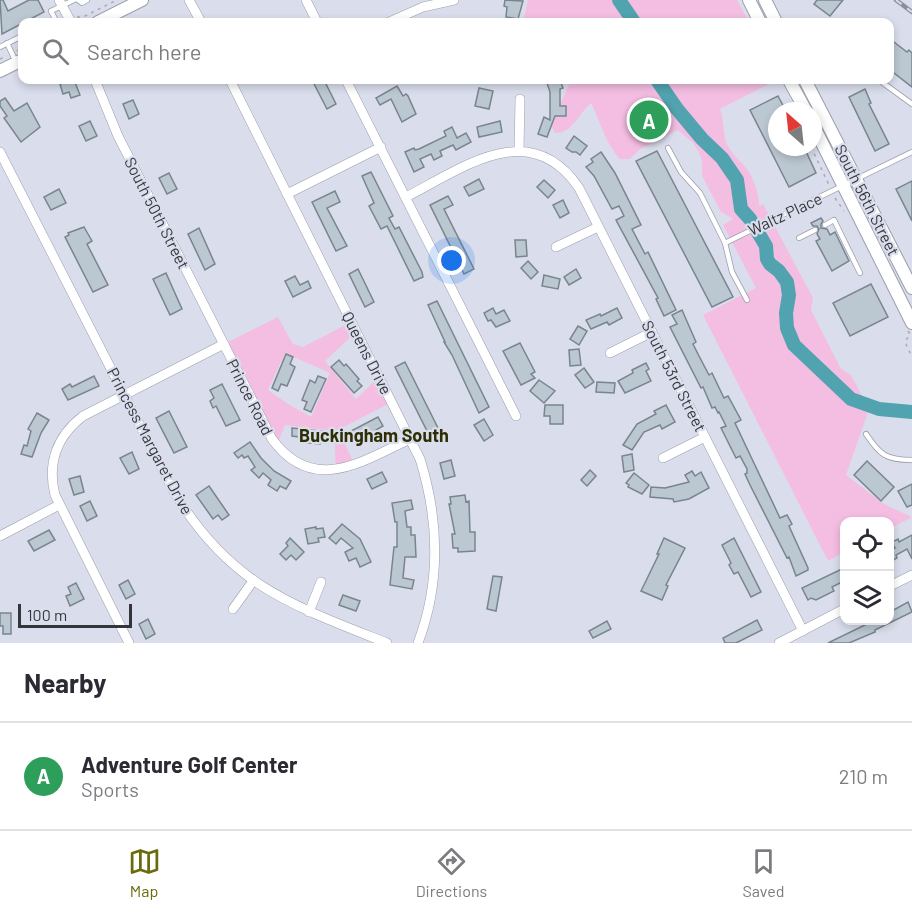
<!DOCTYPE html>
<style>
:root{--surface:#fff;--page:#f2f2f3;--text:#2b2b33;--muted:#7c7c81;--line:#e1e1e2;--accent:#6a6c0c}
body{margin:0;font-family:Barlow,sans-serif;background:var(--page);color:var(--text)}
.controls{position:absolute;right:18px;bottom:18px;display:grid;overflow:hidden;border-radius:12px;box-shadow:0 3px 9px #0003}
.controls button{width:54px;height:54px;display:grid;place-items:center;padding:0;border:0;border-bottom:2px solid var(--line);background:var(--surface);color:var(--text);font:30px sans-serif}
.compass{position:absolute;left:768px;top:102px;width:54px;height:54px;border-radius:50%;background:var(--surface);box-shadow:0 3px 9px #0003;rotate:333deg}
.scale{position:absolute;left:18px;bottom:15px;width:114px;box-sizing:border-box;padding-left:6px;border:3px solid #35363c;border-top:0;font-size:16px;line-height:21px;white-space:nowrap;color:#35363c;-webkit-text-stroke:4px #dadeec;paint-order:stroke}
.you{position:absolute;left:452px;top:261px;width:21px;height:21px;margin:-15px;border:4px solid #fff;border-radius:50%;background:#1a73e8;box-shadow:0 0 0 9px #1a73e833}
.badge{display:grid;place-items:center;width:39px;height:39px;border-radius:50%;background:var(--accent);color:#fff;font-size:20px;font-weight:700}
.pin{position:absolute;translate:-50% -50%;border:3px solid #fff;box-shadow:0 2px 6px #0006}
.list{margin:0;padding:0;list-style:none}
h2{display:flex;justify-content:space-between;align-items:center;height:78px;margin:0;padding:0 24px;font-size:26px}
h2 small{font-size:20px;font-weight:400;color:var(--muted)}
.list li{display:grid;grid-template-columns:39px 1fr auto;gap:18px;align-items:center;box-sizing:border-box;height:108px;padding:0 24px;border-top:2px solid var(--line)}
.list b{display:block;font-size:22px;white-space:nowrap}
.list p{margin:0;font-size:20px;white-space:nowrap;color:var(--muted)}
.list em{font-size:20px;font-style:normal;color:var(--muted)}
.icon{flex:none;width:33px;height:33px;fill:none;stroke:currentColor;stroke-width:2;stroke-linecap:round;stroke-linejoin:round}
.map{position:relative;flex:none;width:912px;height:643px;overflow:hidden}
.search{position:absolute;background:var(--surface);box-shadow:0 3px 9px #0003;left:18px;right:18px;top:18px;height:66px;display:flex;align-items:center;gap:15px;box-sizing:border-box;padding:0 21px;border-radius:12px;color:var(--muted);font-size:22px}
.sheet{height:186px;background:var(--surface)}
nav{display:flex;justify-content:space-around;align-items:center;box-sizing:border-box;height:84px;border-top:2px solid var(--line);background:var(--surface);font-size:16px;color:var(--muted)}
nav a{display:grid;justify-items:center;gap:3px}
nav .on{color:var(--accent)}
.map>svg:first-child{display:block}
</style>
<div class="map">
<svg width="912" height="643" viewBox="0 0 912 643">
<rect width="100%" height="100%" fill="#dadeec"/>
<g fill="#f4bee2" fill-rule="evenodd">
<path d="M528 0H737L749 22H523Z"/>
<path d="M571 80H777L720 109C724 120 723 131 726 142 730 153 740 160 747 169 754 179 759 194 759 206L763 204 813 298 811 310 841 369 851 375 869 409 846 475 884 504 912 517 890 529V522H844V552L828 561 703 315 756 288 723 225 733 219 721 212 702 176V161L699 152 693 143 678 130 640 149 630 159H620C605 143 601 123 591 103 579 113 572 134 555 133L551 125Z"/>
<path d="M278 317 293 344 303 347 351 322 356 332 325 361 356 399 379 377 392 402 338 430 355 465 336 470 334 431 285 425 277 445 224 344ZM285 353 330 373 311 417 288 404 268 390Z"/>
</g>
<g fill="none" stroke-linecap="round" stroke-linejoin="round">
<g stroke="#51a3af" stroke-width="14">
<path d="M619 0 634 22"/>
<path d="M657 80 677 109 702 139 722 158 737 180 741 209 750 219 766 246 767 259 770 264 779 271 787 282 789 295 786 313 787 328 794 345 851 399 879 409 912 412"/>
</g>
</g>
<g fill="#bbc7d1" stroke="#79858e" stroke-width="1.5">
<path d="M0 0H3L8 11 29 0H38L44 12 2 34Z"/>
<path d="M505 0 523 1 518 19 506 17 507 7 504 6Z"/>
<path d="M817 0H843L830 16 814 4Z"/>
<path d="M890 39 907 52 909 50 912 53V87L890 70Z"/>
<path d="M71 80H74L80 95 71 98 69 92 63 94 60 84Z"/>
<path d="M312 80H324L336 104 327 109Z"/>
<path d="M546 80H560L563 88 560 89V106H566V116H555L547 137 538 134 544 117 550 120V92Z"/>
<path d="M397 86 403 96 406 94 408 96 416 114 402 122 391 99 380 105 376 98Z"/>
<path d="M479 88 493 91 489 109 475 106Z"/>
<path d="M865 89 871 103 869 104 889 144 875 151 849 97Z"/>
<path d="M778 96 786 111H777V147H804L816 173 789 187 750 110Z"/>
<path d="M5 98 14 111 27 103 40 127 21 142 4 118 7 116 0 106V101Z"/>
<path d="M133 100 139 114 129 119 123 104Z"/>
<path d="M90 121 97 136 86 141 79 126Z"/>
<path d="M500 121 502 132 479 137 477 127Z"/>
<path d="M452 127 457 138 466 133 471 142 456 150 453 145 440 151 442 156 434 160 431 154 420 159 424 167 414 172 405 152 414 148 415 150 419 149 446 136 444 131Z"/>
<path d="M574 136 587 146 580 155 576 152H572L566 148Z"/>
<path d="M657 151 733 297 712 307 636 161Z"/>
<path d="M601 152 615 173 641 225 632 229 645 254 648 252 676 310 664 316 656 299 658 298 616 220 624 216 619 206 612 209 594 176 586 167 593 162 591 159Z"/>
<path d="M371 172 393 216 389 218 395 229 399 227 422 272 423 277 414 281 387 226 381 229 369 206 374 203 362 176Z"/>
<path d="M169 173 177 189 167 194 159 178Z"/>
<path d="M479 179 484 189 469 196 464 187Z"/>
<path d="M544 180 555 190 548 198 537 187Z"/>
<path d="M912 181V221L896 189Z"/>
<path d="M59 189 66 203 51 210 44 197Z"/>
<path d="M335 191 340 202 327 208 347 246 336 251 312 202Z"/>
<path d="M448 196 453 205 444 209 474 269 464 274 430 205Z"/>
<path d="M563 200 569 213 560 218 553 205Z"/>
<path d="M821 218 823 221 821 224V228L827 229 830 235 835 232 849 261 832 271 816 241 820 239 817 234 819 229 817 226H813L811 223Z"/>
<path d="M84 227 92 241 87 244 108 285 93 292 65 237 69 235 68 233Z"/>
<path d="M199 228 215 264 205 270 188 234Z"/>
<path d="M515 240H526L527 256 516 257Z"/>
<path d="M528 261 538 272 531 279 521 268Z"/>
<path d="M358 269 374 302 365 307 349 274Z"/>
<path d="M576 269 581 278 569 285 564 277Z"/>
<path d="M166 273 182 309 170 315 153 279Z"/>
<path d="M544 275 560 279 558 289 542 286Z"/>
<path d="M295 276 300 285 308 281 311 288 293 297 285 281Z"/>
<path d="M871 284 888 317 850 336 833 303Z"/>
<path d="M437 301 489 407 479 413 452 355 444 342H445L428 305Z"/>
<path d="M493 308 496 314 504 310 510 321 496 327 491 320 488 321 484 313Z"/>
<path d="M617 308 622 318 609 325 607 322 591 329 586 320 600 314 601 316Z"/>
<path d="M682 310 696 342 693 344 699 356 709 375 712 373 724 398 728 396 741 420 735 423 780 518 787 515 792 524 789 526 808 568V570L796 576 789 557 787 558 750 485 745 474 747 473V469L740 456 736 458 721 428 726 426 719 412 718 413 715 407 712 408 703 387 701 388 670 327 677 324 672 315Z"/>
<path d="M578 326 587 331 579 345 570 339Z"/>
<path d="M520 343 535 372 531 374 535 378 521 385 503 351Z"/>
<path d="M579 349 581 365 570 366 569 350Z"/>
<path d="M286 354 293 357 290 364 295 367 287 386 281 384 278 391 272 388Z"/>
<path d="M339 360 344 366 346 364 359 379 357 381 362 386 354 393 331 367Z"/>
<path d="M405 362 440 432 430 437 395 367Z"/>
<path d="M646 363 649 369 646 371 651 381 625 393 618 381 633 373 632 370Z"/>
<path d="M584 368 594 382 585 388 575 375Z"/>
<path d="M94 376 99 386 68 400 62 389 70 384 72 387Z"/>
<path d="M318 376 326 379 311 412 304 409 307 402 302 400 310 380 315 383Z"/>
<path d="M539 380 555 391 544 403 530 391Z"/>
<path d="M597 382 615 383 614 393 596 392Z"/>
<path d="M222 384 240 420 226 426 216 406 213 408 210 401 214 398 210 390Z"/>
<path d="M545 405H563V424H550V416H544Z"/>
<path d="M666 405 675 422 662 429 660 425 644 432 632 450 623 445 637 424 656 414 654 411Z"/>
<path d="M169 411 187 447 174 453 156 418Z"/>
<path d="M37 413 49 420 41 433 32 457 21 454 24 445 27 446 31 431 28 429Z"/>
<path d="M378 417 383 426 376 430 377 432 359 441 358 439 351 442 347 433Z"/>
<path d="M484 419 493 435 484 441 474 425Z"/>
<path d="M292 428 329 432 328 439H320V444L299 442V437L292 436Z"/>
<path d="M250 442 261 458 274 471 291 481 286 489 280 486 277 491 268 485 271 480 263 473 259 478 251 470 255 467 248 456 244 458 242 455 238 458 234 453Z"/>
<path d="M132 452 139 469 129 474 120 458Z"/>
<path d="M632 454 634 470 624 472 622 456Z"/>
<path d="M451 460 455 476 444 479 440 463Z"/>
<path d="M867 461 894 487 881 501 854 475Z"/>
<path d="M590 470 596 476 587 486 581 480Z"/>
<path d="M692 471 695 476 701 472 709 488 689 499 674 502 673 499 650 497 651 487 665 488 689 482 685 475Z"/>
<path d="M382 472 387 482 372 489 367 479Z"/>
<path d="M634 473 649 485 642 494 628 487 629 485 626 483Z"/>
<path d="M80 476 84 492 74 495 69 479Z"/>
<path d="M912 484V505L907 507 898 491Z"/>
<path d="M209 486 229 515 222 520 218 515 213 519 196 495Z"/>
<path d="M465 495 466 502 469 501 470 532H475V551L458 552V548H453L452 534H455L449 504H451L450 497Z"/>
<path d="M411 500 413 509 405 511 407 527H411V535H415L416 557H405L403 578 414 580 412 589 390 585 394 547H397V522H395L392 503Z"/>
<path d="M90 501 97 516 87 521 80 506Z"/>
<path d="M342 524 360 539 371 562 360 567 356 558 349 561 345 552 353 548 341 538 336 544 329 538Z"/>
<path d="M316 527V529L323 528 325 537 318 538 319 542 308 544 305 529Z"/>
<path d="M49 530 55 540 34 551 28 541Z"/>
<path d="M912 535V559L907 549 896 555 897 558 890 562V543L892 549 895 548 892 542 898 539 899 542Z"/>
<path d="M290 538 304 552 296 560 291 555 286 560 280 554 288 546 286 543Z"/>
<path d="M664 538 685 548 666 585 668 586 662 600 641 591 659 554H657Z"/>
<path d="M734 538 761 592 751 597 738 572 734 574 729 565 731 563 722 545Z"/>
<path d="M844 568V581L832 587 834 591 816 600 811 598 808 600 802 588Z"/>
<path d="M493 576 502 577 496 611 487 609Z"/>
<path d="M128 580 135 594 126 599 119 585Z"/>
<path d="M76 583 84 599 70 606 66 596 71 594 68 587Z"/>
<path d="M343 595 360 601 356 611 339 605Z"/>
<path d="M908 602 912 612 875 630V632L849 643H828L873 621H890V612Z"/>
<path d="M0 613H11V634H3V626H0Z"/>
<path d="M148 619 155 634 146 639 139 624Z"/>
<path d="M757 620 762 630 736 643H725L723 638Z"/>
<path d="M607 621 611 629 593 638 589 631Z"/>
</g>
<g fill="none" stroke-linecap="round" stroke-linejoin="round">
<defs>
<g id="service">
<path d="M78 0 82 3 87 0"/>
<path d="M49 22 55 19 51 11 74 0"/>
<path d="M7 43 16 62"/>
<path d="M0 47 22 36"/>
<path d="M879 80 912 104"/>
<path d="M668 148 681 172 700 193 725 243 732 272 747 300"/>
<path d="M825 225 834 220 860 273"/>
<path d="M799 238 815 230"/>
<path d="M725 243 912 152"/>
<path d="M866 434C880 455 886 460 912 460"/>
</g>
<g id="minor">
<path d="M59 0 71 22"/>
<path d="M189 0 201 22"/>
<path d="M306 0 317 22"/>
<path d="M389 22 423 7 454 0"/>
<path d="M95 80 118 136 272 439C313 495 361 462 410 439"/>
<path d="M230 80 420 459C439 520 441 582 418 643"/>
<path d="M346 80 516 416"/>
<path d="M519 151 520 99"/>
<path d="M0 152 174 492C230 585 291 605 387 643"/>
<path d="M287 194 381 147"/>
<path d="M406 197C463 168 530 116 579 188L803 631"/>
<path d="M556 247 598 227"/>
<path d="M610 353 652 332"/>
<path d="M663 458 705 437"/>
<path d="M0 536 59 505"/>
<path d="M890 586 912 575"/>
<path d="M233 609 253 581"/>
<path d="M309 612 321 582"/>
<path d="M129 643 55 495C47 463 57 436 83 416L224 344"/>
<path d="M779 643 844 609"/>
</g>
<g id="secondary">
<path d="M749 0 760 22"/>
<path d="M765 0 776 22"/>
<path d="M98 22 142 0"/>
<path d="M0 71 22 60"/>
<path d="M789 80 806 111"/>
<path d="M805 80 912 288"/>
<path d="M813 125 912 323"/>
</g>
</defs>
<use href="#service" stroke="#9b9fac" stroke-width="6"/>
<use href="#minor" stroke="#9b9fac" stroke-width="10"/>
<use href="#secondary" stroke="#9b9fac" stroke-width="14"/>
<g stroke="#a8abb6" stroke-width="1.5" stroke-dasharray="3 4.5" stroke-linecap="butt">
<path d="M77 17H83L117 0"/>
<path d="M17 51 22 48"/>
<path d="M0 59 7 56"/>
<path d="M811 147 829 185"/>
<path d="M835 198 844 211"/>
<path d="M908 331 910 334 905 342 912 357"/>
</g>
<use href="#service" stroke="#fff" stroke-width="4.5"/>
<use href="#minor" stroke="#fff" stroke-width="9"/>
<use href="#secondary" stroke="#fff" stroke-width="12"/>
<defs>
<path id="rail" d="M896 0 912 12"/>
</defs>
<use href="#rail" stroke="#8b8e98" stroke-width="4.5"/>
<use href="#rail" stroke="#dadeec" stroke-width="2" stroke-dasharray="7" stroke-linecap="butt"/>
</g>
<g text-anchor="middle" stroke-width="4.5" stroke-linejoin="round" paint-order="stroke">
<g font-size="16" fill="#35363c" stroke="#dadeec">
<text transform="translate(867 200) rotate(63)" y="6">South 56th Street</text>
<text transform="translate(157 213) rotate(63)" y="6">South 50th Street</text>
<text transform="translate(785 214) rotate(-25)" y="6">Waltz Place</text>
<text transform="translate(367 353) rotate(63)" y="6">Queens Drive</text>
<text transform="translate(674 376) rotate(63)" y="6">South 53rd Street</text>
<text transform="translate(250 397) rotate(63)" y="6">Prince Road</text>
<text transform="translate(150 441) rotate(62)" y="6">Princess Margaret Drive</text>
</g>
<g font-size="18" font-weight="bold" fill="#2d2e04" stroke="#dadeec">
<text x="374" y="442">Buckingham South</text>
</g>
</g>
</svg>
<div class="controls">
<button><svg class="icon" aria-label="locate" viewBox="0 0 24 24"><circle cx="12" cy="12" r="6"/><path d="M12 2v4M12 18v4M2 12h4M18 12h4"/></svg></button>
<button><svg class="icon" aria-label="layers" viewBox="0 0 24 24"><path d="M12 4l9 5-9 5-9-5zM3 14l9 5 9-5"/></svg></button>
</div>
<svg class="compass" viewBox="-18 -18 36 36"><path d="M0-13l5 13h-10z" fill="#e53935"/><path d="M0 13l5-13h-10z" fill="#7c7c81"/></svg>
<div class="scale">100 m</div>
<div class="you"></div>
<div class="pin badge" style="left:649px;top:120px;background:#2e9e5b">A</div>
<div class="search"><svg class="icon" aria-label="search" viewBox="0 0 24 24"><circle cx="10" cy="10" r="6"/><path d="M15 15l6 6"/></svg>Search here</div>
</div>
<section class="sheet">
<h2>Nearby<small></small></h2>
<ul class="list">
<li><span class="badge" style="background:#2e9e5b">A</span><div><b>Adventure Golf Center</b><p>Sports</p></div><em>210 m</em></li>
</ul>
</section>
<nav>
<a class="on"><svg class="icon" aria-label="map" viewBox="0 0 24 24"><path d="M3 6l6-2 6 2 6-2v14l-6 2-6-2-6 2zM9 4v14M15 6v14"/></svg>Map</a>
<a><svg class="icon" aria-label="directions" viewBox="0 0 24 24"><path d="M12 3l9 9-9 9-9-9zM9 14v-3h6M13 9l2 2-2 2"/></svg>Directions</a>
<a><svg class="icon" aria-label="saved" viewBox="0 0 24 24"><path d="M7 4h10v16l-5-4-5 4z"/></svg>Saved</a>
</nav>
